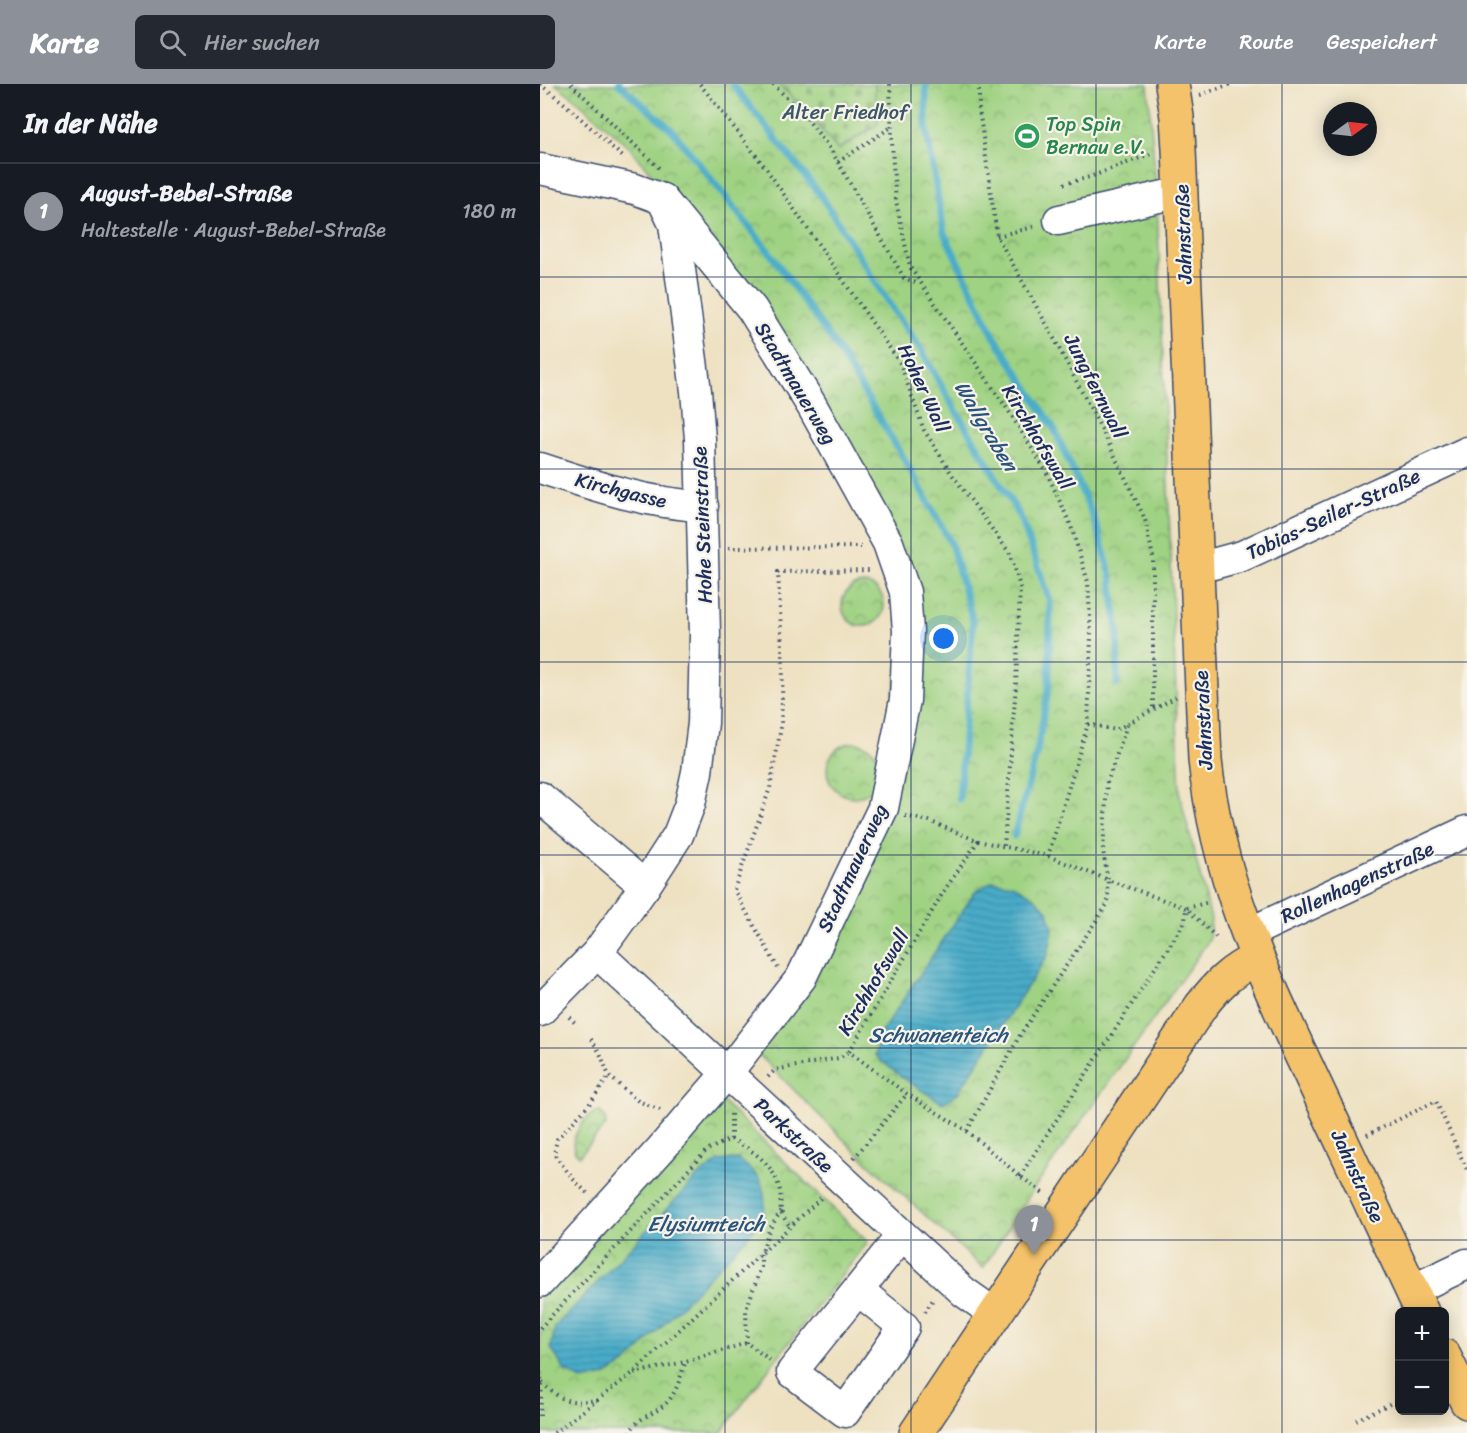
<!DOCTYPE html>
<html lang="de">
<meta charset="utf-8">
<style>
:root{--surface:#171b24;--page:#242831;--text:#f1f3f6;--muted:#9ea1a6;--line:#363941;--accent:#8c9099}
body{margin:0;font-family:Sriracha,sans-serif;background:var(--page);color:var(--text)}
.controls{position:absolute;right:18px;bottom:18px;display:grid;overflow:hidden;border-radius:9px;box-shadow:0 3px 15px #0003}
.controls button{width:54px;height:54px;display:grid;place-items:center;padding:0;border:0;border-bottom:2px solid var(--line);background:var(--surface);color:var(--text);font:30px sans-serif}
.compass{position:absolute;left:783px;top:18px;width:54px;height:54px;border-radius:50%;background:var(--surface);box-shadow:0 3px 15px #0003;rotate:75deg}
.you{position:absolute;left:404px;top:555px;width:21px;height:21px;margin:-15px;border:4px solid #fff;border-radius:50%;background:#1a73e8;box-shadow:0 0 0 9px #1a73e833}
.badge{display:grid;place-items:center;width:39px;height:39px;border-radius:50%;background:var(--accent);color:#fff;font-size:20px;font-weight:700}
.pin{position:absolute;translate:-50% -50px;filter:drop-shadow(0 2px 3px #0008)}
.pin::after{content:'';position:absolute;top:32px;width:21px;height:18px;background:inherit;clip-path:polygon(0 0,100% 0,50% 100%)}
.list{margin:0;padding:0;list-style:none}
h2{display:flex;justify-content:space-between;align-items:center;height:78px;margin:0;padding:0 24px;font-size:26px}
h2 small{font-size:20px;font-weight:400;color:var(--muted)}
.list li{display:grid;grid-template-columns:39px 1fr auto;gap:18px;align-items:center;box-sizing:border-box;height:96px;padding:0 24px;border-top:2px solid var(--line)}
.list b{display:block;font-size:22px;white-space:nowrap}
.list p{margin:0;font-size:20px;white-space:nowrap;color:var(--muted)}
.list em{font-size:20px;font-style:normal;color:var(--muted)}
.icon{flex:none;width:33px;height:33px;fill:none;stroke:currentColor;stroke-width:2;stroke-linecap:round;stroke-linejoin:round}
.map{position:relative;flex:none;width:927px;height:1349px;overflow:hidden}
header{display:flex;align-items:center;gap:36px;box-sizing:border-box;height:84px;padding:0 30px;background:var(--accent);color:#fff}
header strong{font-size:28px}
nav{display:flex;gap:33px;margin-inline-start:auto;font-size:21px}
.search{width:420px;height:54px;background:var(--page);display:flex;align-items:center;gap:15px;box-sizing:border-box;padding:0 21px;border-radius:9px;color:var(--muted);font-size:22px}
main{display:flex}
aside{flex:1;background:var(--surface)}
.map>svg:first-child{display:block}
</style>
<header>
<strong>Karte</strong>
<div class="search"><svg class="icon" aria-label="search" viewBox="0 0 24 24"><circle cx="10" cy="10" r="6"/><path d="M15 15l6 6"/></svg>Hier suchen</div>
<nav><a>Karte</a><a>Route</a><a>Gespeichert</a></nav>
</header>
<main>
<aside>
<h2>In der Nähe<small></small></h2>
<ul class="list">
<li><span class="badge">1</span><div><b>August-Bebel-Straße</b><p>Haltestelle · August-Bebel-Straße</p></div><em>180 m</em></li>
</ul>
</aside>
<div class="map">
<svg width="927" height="1349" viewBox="0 0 927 1349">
<defs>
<pattern id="cemetery-stones" width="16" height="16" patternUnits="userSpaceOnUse" patternTransform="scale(1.5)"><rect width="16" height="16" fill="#9fd282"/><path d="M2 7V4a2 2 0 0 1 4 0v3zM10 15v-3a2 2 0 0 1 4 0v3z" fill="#81ab6e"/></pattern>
<pattern id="park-crowns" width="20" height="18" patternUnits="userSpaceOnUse" patternTransform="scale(1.5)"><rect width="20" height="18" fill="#9fd282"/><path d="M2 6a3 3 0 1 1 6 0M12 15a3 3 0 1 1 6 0" fill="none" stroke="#81ab6e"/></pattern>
<pattern id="water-rules" width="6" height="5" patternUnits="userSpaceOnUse" patternTransform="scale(1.5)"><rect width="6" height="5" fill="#49acc8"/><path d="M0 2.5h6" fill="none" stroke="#3c8ca6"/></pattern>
</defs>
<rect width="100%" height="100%" fill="#f7f3e8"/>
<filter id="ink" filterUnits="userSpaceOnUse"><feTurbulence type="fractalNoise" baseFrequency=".0167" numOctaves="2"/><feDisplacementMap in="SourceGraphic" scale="12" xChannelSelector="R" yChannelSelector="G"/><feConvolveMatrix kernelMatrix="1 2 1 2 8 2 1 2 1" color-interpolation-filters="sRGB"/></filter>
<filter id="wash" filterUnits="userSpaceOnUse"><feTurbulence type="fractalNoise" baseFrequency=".008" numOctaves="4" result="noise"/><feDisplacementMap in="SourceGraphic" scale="24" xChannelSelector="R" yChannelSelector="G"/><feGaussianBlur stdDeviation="1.35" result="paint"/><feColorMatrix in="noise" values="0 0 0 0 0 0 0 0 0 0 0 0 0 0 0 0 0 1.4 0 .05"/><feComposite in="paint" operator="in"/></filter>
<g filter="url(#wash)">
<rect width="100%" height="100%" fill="#eee1c1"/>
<path fill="url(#cemetery-stones)" stroke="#5d8070" stroke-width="1.5" d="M239 0H335L337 41 298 66 268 30Z"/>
<g fill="url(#park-crowns)" stroke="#5d8070" stroke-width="1.5">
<path d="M15 0H239L268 30 298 66 337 41 335 0H608L617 118 640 712 671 835 669 856 495 1103 443 1184 318 1070 217 969 316 811 373 505 142 127 90 64 33 13Z"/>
<circle cx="323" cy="521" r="21"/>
<circle cx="314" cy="686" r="27"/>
<path d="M179 1014 328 1158 233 1279 181 1349H0V1212Z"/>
<path d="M55 1028H60L65 1033 66 1041 39 1072C24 1060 42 1036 55 1028Z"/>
</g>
<g fill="url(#water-rules)" stroke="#326e93" stroke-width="1.5">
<path d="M453 797 472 800 494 813 508 827 513 846 508 871 418 1009 403 1019C378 1005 355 990 335 971L340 950 435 808Z"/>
<path d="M198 1075C225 1094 226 1104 224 1135L87 1279 65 1292 43 1297 25 1287 11 1264 15 1243 157 1093 179 1077Z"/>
</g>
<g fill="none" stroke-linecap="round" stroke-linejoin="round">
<g stroke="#49acc8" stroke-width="7">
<path d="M79 0 132 46 230 169 297 264 363 373 411 459 433 538 419 715"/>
<path d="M386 0V43L404 149 454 252 515 346 555 437 571 492 578 551 577 600"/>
<path d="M193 1 282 113 347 217 380 264 410 317 481 434 510 517 509 601 497 667 474 752"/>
</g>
</g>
</g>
<g filter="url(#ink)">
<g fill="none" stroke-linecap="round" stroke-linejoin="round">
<defs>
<g id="minor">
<path d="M0 85 95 105 122 115 134 140 156 307 160 355 165 550 163 639 157 688 150 720 138 751 105 802 57 869 0 927"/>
<path d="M519 136 641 108"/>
<path d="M0 384C52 401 108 420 163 422"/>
<path d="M655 481 673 480 702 472 927 368"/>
<path d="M0 713 105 802"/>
<path d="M707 850 927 747"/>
<path d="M57 869 424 1208 455 1230"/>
<path d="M0 1198 121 1065 187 989 261 894 343 724 365 616 368 547 365 508 348 459 272 322 212 225 122 115"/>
<path d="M318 1206 364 1243 305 1328 252 1288 362 1151"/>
<path d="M872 1206 927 1180"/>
</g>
<g id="major">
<path d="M632 0 637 33 639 65 665 676C678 801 727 898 779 1009 813 1082 847 1155 882 1228"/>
<path d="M904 1272 927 1318"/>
<path d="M376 1349 661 922C678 900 691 887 716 875"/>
</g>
</defs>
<use href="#minor" stroke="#3b4a6d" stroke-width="33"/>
<use href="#major" stroke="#3b4a6d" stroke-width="36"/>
<g stroke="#3b4a6d" stroke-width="4" stroke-dasharray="1.5 4.5" stroke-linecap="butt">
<path d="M0 0 25 20 85 75"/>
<path d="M31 0 122 87"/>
<path d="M160 0 225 83 360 279 384 346 411 389 471 471 480 503 476 601 464 762"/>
<path d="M233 0 264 31 291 66 364 194 379 200"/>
<path d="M350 0 353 81 356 117 370 183 468 326 506 387 531 442 548 498 551 552 548 640 508 772"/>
<path d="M439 0V25L457 152 509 245 567 356 605 435 613 473V626"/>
<path d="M660 11 691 0"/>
<path d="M298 78 350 44"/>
<path d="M524 100 550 93 613 69"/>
<path d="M457 152 494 143"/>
<path d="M188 464 321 463"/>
<path d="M548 640 576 646 636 613"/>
<path d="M587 641 567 699 563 767 568 796 646 824 677 854"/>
<path d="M365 732 389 737 438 757"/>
<path d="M438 757 508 772 568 796V819L480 951 427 1047 367 1010 309 968 404 807Z"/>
<path d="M647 824 669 818"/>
<path d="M238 884 194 806 230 704 241 643 243 584 238 488 331 486"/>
<path d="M29 933 37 941"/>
<path d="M51 955 60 969 69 992 98 1017 120 1026"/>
<path d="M228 993 235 986 299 974 309 968"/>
<path d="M427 1047 480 1092 503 1109"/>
<path d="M827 1051 896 1017 927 1086"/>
<path d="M191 1055C213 1066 235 1081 240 1107 241 1113 240 1120 241 1126 242 1132 247 1138 250 1143"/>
<path d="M314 1074 367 1010"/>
<path d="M480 1092 645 838 646 824"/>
<path d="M47 1109 33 1095 14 1070 17 1055 48 1022 69 992"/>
<path d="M385 1228 394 1214"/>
<path d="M0 1244 167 1066 191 1055V1029"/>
<path d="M207 1259 206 1226 221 1183V1171L229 1146 241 1127"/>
<path d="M0 1289 2 1299 0 1332"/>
<path d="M94 1289 145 1278 207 1259 230 1276"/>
<path d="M2 1299C24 1319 29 1319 58 1316"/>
<path d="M816 1336 860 1315"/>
<path d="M14 1349 93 1289 283 1112"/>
<path d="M89 1349C101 1331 107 1334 123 1322 136 1312 140 1294 145 1279"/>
</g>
<use href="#minor" stroke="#fff" stroke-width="30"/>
<use href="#major" stroke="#f3c26a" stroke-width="33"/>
</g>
</g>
<path fill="none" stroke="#1b2f5e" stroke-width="1.5" stroke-opacity="0.55" d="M185 0V1349M371 0V1349M556 0V1349M742 0V1349M0 193H927M0 385H927M0 578H927M0 771H927M0 964H927M0 1156H927"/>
<defs>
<symbol id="stadium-disc" viewBox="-11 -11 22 22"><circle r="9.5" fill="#2e9e5b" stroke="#f7f3e8"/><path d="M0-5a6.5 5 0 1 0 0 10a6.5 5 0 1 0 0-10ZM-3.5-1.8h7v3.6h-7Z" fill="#fff"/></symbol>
</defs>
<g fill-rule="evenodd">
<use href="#stadium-disc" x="472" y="37" width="30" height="30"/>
</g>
<g text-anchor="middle" stroke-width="4.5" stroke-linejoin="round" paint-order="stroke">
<g font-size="20" fill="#3c5867" stroke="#f7f3e8">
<text x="305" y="35">Alter Friedhof</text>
</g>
<g font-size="20" fill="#27864d" stroke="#f7f3e8" text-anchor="start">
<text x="506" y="47">Top Spin<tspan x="506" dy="23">Bernau e.V.</tspan></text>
</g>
<g font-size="20" fill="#1b2f5e" stroke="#f7f3e8">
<text transform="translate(643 150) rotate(-92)" y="7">Jahnstraße</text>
<text transform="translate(256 299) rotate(59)" y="7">Stadtmauerweg</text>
<text transform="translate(556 302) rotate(63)" y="7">Jungfernwall</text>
<text transform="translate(384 304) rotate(65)" y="7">Hoher Wall</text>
<text transform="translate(498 353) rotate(59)" y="7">Kirchhofswall</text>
<text transform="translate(81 406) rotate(14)" y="7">Kirchgasse</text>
<text transform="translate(793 430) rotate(-25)" y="7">Tobias-Seiler-Straße</text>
<text transform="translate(162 441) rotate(-92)" y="7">Hohe Steinstraße</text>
<text transform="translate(663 636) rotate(-93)" y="7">Jahnstraße</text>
<text transform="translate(312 784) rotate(-65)" y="7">Stadtmauerweg</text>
<text transform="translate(817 798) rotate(-25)" y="7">Rollenhagenstraße</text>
<text transform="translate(333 898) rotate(-59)" y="7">Kirchhofswall</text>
<text transform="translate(254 1051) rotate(43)" y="7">Parkstraße</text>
<text transform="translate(818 1092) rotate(65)" y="7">Jahnstraße</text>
</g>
<g font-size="21" font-style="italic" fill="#29547e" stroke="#f7f3e8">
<text transform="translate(446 342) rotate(59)" y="7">Wallgraben</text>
<text x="398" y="958">Schwanenteich</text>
<text x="166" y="1147">Elysiumteich</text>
</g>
</g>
</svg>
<div class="controls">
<button>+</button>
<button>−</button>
</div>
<svg class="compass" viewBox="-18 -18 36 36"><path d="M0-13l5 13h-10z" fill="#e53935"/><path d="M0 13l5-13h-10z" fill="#9ea1a6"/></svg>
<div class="you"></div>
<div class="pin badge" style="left:494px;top:1171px">1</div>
</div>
</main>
